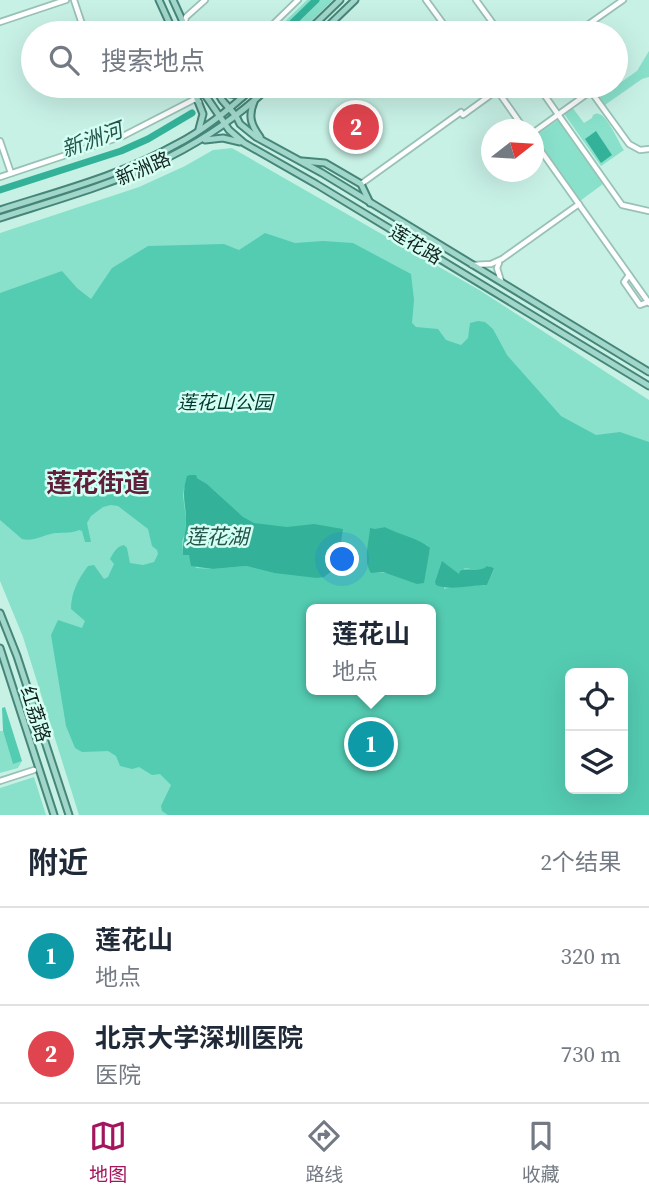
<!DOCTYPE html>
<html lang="zh">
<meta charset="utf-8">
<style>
:root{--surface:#fff;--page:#f2f2f3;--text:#1f2937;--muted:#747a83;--line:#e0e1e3;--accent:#a3165e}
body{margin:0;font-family:"Source Serif 4","Noto Sans SC",serif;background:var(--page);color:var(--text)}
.controls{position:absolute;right:21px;bottom:21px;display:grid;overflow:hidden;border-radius:10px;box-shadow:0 7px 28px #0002}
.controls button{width:63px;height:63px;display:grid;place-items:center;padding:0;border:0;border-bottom:2px solid var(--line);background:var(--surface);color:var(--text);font:35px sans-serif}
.compass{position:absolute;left:481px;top:119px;width:63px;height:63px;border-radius:50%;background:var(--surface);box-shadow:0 7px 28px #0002;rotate:73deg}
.you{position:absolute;left:343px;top:560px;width:24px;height:24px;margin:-18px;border:5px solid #fff;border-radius:50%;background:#1a73e8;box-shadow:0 0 0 10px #1a73e833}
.badge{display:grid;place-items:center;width:46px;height:46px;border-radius:50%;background:var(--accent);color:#fff;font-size:23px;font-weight:700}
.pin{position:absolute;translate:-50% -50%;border:4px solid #fff;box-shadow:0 2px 7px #0006}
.popup{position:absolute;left:306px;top:604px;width:130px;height:91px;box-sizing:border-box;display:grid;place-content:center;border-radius:10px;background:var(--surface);filter:drop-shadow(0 2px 5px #0005);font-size:23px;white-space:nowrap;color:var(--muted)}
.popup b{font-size:26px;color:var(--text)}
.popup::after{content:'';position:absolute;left:50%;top:100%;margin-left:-14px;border:14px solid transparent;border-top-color:var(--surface)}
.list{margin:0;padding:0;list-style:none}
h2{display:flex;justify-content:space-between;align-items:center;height:91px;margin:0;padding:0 28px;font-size:30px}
h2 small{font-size:23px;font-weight:400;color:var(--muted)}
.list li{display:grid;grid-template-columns:46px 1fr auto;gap:21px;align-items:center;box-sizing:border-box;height:98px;padding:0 28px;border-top:2px solid var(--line)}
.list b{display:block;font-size:26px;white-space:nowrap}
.list p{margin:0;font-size:23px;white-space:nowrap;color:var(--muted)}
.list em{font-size:23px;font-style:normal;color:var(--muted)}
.icon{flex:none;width:38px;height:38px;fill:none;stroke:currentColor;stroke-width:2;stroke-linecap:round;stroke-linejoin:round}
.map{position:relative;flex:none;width:649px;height:815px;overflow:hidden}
.search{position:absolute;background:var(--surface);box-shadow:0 7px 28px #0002;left:21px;right:21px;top:21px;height:77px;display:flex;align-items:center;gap:18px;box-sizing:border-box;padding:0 24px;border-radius:38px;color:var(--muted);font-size:26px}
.sheet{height:287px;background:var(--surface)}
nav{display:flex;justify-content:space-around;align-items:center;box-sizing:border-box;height:98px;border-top:2px solid var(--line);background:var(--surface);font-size:19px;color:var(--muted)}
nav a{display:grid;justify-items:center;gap:4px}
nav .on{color:var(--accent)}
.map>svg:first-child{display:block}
</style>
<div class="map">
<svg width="649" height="815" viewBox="0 0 649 815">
<rect width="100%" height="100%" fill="#c8f1e6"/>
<g fill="#89e1cb" fill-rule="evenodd">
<path d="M307 0H333L299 33H273Z"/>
<path d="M649 51V77L642 79 605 105 600 97 637 71Z"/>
<path d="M572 107 584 123 592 118 593 115C595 114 597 113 599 114 607 115 619 143 624 150L601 166 565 115 566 112Z"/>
<path d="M558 120 603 184 580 201 535 136Z"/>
<path d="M232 148 481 291 649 400V815H79L23 637 0 581V233L139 187 185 166 213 150ZM312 609H430V690H312ZM570 673H623V789H570Z"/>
<path d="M0 731H3L13 763 22 761 18 768 0 773Z"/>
<path d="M34 777 46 815H0V788Z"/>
</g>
<g fill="#54ccb2" fill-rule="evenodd">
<path d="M265 233 295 243 323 241 353 243 411 274 414 300 412 323 416 327 438 329 446 340 461 345 468 338 470 323 478 321 485 322 493 329 507 355 561 416 596 435 620 432 649 442V815H168L162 811 161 806 171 785 160 774 152 775 139 767 132 769 120 766 116 756 108 751 82 752 75 748 66 726 51 635 58 620 82 628 85 621 71 609C71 593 78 579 88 566L94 565 104 579 108 577 114 564 110 559C113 553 117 546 124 545L127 548 130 563 143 565 154 562 158 554 157 550 152 546 148 529 118 506 111 505 103 507 91 516 87 523 91 542H85L82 531 79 530C69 534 66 532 56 533 44 534 35 542 22 539L0 520V293L62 271 77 288 91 299 112 268 148 246 224 244 239 250ZM197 478C216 488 227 506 243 518 263 531 292 527 314 525L274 573 246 566 213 569 196 568 189 555H183L182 541 185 534 186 519 183 496 184 488ZM385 527 399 535 427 545 430 551 388 573 371 572V529L375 530ZM446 564 459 575 465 568C473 569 481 572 487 566L492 567 494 570 487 585 456 586 444 589ZM312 609H430V690H312ZM570 673H623V789H570Z"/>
<path d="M5 707 22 761 13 764 3 731 2 708Z"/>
</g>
<g fill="#34b299">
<path d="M596 131 612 155 601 163 585 139Z"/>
<path d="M190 475H196L197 478 207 484 243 517 254 523 287 527 314 524 343 529 337 567 324 577 317 578 274 573 246 566 213 569 191 566 189 555H183C182 543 186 533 186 521 186 502 181 497 187 476Z"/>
<path d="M385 527C399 535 419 538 430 548L424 583 417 584 383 572 371 573C363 561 369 542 370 528L375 529Z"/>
<path d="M442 561 459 574 460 571C468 567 479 573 487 566L492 567 494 569 487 585C473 585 448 591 436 585L435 582Z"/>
</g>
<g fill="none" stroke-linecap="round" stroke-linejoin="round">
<g stroke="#34b299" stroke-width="7">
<path d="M282 33 316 0"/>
<path d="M0 190 121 151 148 139 192 113"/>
</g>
<defs>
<g id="minor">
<path d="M74 0 85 33"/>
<path d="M426 0 450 33"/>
<path d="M476 0 500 33"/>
<path d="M0 22 66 0"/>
<path d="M184 25 186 17 205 0"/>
<path d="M264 33 298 0"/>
<path d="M576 33 623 0"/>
<path d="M538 86 622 205 649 211"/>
<path d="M587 86 629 144 640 150 649 149"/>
<path d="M497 90 525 130"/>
<path d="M534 132 591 91"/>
<path d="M0 141 11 173"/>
<path d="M534 141 649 303"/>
<path d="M0 177 123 136 195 99 199 102"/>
<path d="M361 184 461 112 463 115 503 86"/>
<path d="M499 263 497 268 501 281"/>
<path d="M472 265 491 264 502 259 579 204"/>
<path d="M629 275 624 282 640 305 648 302"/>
<path d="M0 781 34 770"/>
</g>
<g id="major">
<path d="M159 0 174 33"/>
<path d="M173 0 188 33"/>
<path d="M306 33 340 0"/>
<path d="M321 33 355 0"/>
<path d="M192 86 203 114 199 129"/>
<path d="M199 86 229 130 244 143 316 184 649 386"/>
<path d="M214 86 222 100 236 116 240 124 256 137 322 173 649 372"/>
<path d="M218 86C225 96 235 96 246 92"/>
<path d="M254 102C248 116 251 125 260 137"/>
<path d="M205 140 223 138 240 142"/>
<path d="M302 161 325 163 361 184 370 203"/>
<path d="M0 210C60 191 122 175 177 144 206 129 231 108 255 86"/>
<path d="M0 218C103 185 189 164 270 86"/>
<path d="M0 613 17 656 69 815"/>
<path d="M0 648 54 815"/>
</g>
</defs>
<use href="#minor" stroke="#99c1b6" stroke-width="8"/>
<use href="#major" stroke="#468678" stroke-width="9"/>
<use href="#minor" stroke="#fff" stroke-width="4.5"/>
<use href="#major" stroke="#a1d7cb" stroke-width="5"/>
</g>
<g text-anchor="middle" stroke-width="5" stroke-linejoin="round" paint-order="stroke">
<g font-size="19" fill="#13231f" stroke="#d5fff3">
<text transform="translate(143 168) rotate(-23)" y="7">新洲路</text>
<text transform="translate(416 244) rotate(31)" y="7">莲花路</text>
<text transform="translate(36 714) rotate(72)" y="7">红荔路</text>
</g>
<g font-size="19" font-style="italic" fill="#00392f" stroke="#d5fff3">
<text x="225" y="409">莲花山公园</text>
</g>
<g font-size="21" font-style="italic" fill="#24564b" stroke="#d5fff3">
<text transform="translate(92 140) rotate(-20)" y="7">新洲河</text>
<text x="217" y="544">莲花湖</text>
</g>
<g font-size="26" font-weight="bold" fill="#601e3b" stroke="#d5fff3">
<text x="98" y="492">莲花街道</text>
</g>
</g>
</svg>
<div class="controls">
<button><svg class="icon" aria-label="locate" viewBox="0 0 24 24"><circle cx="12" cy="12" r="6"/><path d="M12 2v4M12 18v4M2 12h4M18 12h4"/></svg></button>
<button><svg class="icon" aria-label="layers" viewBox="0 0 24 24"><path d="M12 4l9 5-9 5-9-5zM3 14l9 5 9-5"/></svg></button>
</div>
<svg class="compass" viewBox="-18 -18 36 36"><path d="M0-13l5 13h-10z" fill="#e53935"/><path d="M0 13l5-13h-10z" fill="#747a83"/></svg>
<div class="you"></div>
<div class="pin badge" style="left:371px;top:744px;background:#0f9aa8">1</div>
<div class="popup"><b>莲花山</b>地点</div>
<div class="pin badge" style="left:356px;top:127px;background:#e0444e">2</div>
<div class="search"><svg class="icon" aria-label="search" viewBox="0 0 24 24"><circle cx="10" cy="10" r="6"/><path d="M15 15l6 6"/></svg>搜索地点</div>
</div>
<section class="sheet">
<h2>附近<small>2个结果</small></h2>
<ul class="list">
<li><span class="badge" style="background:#0f9aa8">1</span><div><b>莲花山</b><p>地点</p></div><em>320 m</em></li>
<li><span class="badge" style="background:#e0444e">2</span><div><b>北京大学深圳医院</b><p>医院</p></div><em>730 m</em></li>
</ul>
</section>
<nav>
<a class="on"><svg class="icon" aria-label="map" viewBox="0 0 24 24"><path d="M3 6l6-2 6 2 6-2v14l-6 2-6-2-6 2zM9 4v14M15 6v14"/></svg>地图</a>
<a><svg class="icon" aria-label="directions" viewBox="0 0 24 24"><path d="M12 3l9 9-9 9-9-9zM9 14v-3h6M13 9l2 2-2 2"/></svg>路线</a>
<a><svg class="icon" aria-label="saved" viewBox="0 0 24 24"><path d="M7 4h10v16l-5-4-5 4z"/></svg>收藏</a>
</nav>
